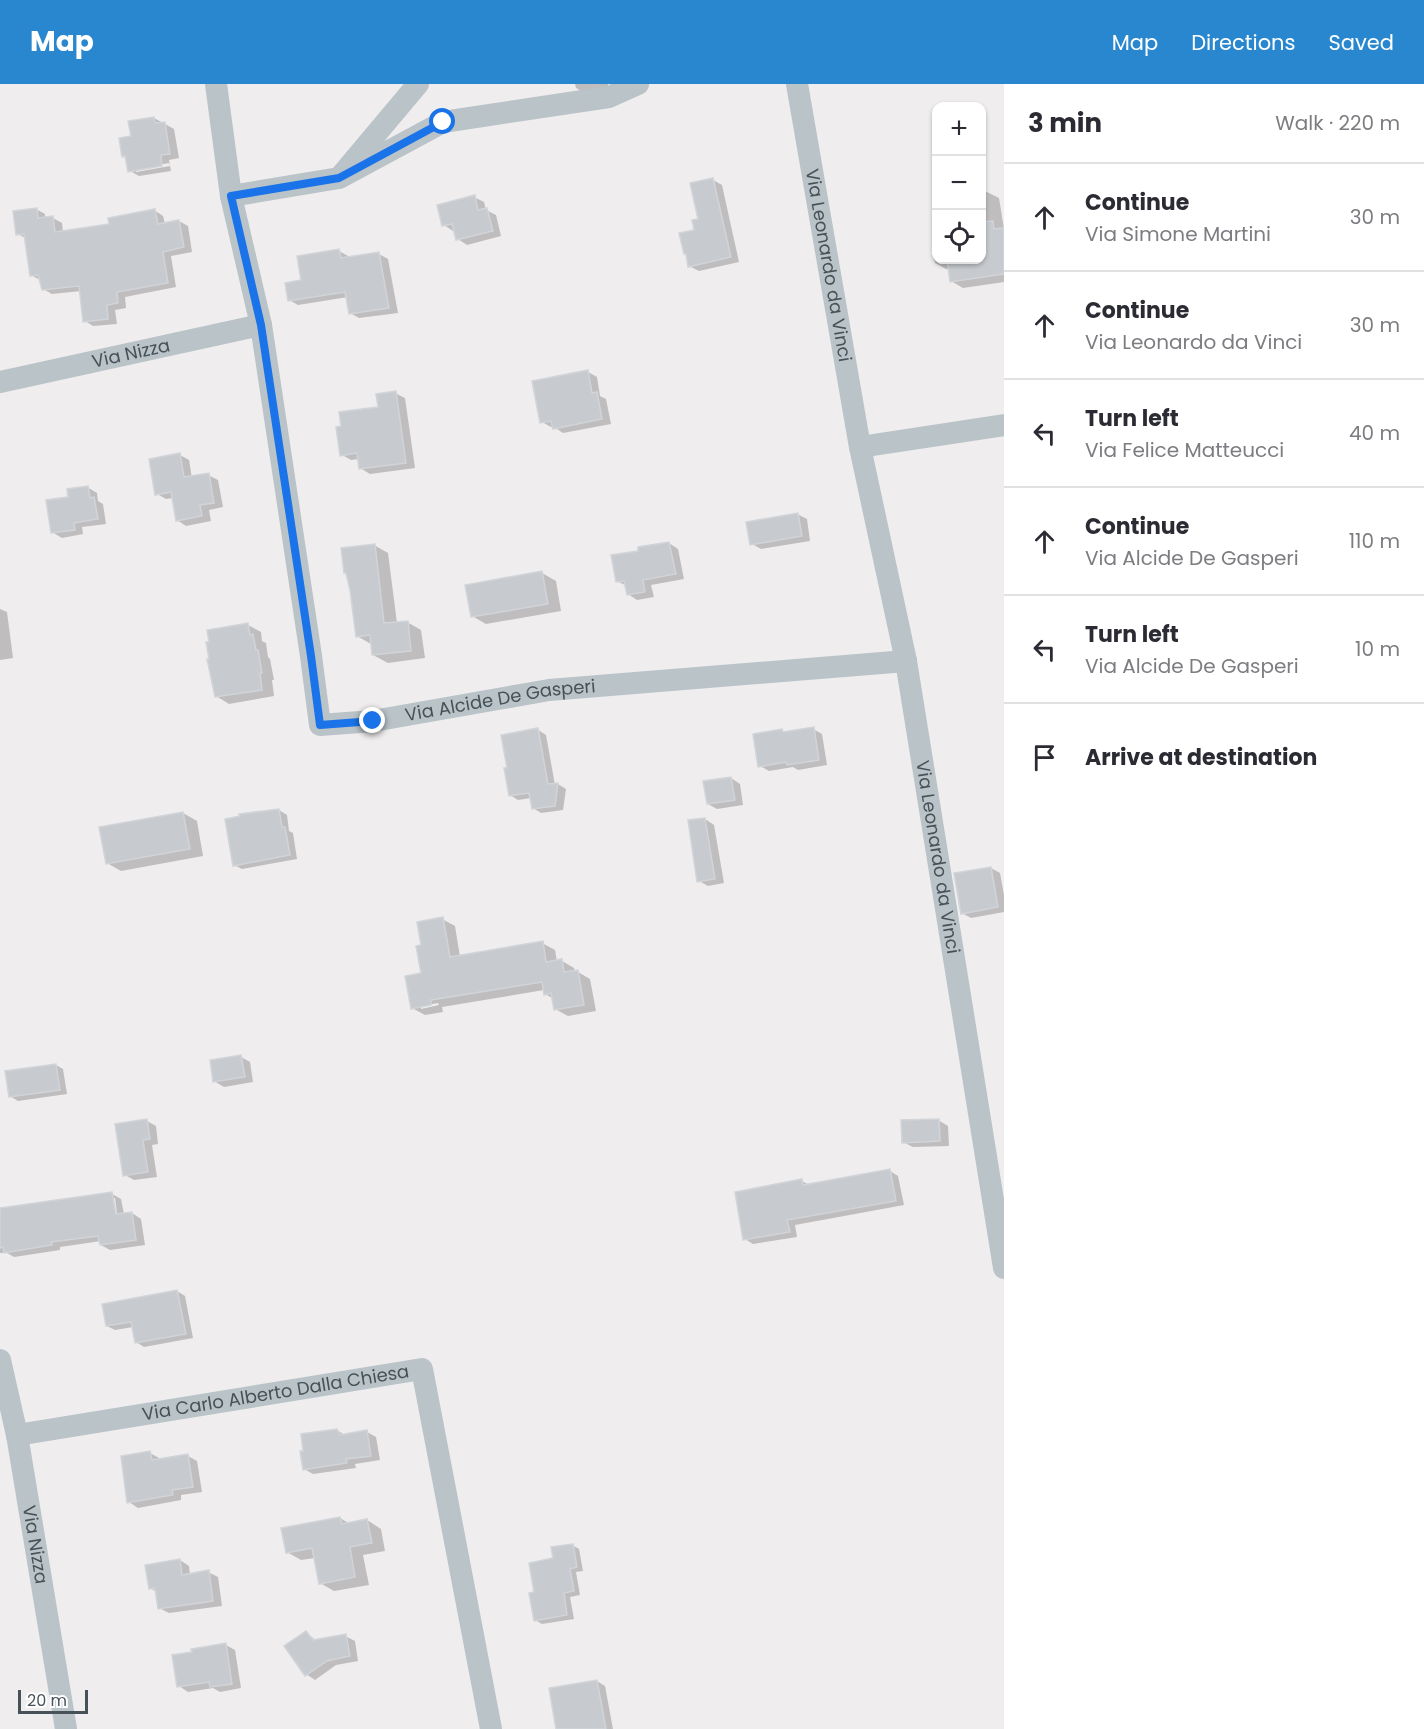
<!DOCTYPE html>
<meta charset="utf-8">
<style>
:root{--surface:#fff;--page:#f2f2f3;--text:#2b2b33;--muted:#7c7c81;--line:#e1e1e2;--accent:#2887ce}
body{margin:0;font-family:Poppins,sans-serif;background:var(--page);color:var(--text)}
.controls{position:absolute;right:18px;top:18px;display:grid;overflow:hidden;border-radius:12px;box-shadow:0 2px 4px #0004}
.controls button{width:54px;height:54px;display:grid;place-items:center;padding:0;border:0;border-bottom:2px solid var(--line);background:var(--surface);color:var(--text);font:30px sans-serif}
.scale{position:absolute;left:18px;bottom:15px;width:70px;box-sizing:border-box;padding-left:6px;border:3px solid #475258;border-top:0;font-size:16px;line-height:21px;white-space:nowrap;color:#475258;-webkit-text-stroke:4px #fff;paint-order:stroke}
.stop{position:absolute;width:18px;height:18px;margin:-14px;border:4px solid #1a73e8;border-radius:50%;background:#fff}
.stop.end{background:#1a73e8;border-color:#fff;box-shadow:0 2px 6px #0008}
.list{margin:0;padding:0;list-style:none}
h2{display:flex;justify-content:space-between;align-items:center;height:78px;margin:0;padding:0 24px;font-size:26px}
h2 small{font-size:20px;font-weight:400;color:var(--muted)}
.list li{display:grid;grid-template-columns:39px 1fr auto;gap:18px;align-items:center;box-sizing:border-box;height:108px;padding:0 24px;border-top:2px solid var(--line)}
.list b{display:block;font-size:22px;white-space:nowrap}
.list p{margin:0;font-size:20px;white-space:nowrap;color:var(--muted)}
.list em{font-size:20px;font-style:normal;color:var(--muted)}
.icon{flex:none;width:33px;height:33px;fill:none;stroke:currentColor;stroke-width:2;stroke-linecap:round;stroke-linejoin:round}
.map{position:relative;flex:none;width:1004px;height:1645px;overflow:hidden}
header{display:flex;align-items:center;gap:36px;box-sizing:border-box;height:84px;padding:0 30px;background:var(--accent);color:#fff}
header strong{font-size:28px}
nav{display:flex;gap:33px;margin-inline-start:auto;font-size:21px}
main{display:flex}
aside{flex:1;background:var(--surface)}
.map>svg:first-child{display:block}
</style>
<header>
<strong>Map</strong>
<nav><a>Map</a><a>Directions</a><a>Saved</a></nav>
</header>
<main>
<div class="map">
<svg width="1004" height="1645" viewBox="0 0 1004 1645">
<rect width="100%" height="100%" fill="#efeded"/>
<g fill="#0003" fill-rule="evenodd">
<path d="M575 0H608L609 5 585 9 576 4Z"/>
<path d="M154 34 174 45 179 74 169 76 171 87 139 92 130 87 127 75 123 72 132 53ZM169 79 170 82 136 88V85Z"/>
<path d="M713 96 722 101 739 178 699 187 689 182 696 147Z"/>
<path d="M987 108 999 114 1004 145V198L963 204 951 197 949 185H946L935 179 932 156 936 155V176H982V109Z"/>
<path d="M474 113 484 118 486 126 496 131 501 152 467 161 458 155 455 146 453 147 444 141Z"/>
<path d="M36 125 45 130V135L53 134 62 139 63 148 111 141 154 126 163 132 165 140 179 137 188 142 192 168 171 172 176 203 125 213 126 224 115 226 117 240 93 242 85 237 81 207 52 210 43 205 40 196 31 191 27 155 18 150Z"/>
<path d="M339 167 348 172V175L379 170 388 175 398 229 359 234 350 229 348 213 298 221 289 216 303 197Z"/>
<path d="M588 288 597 293 600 312 606 315 611 340 563 349 554 343H551L542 338Z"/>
<path d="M395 309 405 314 415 384 370 390 360 384 359 375 351 376 342 371 380 325Z"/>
<path d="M180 371 189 376 192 394 208 391 218 396 223 423 209 426 211 437 186 442 177 436 173 414 166 415 157 410Z"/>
<path d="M87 403 97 409 98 417 103 420 106 440 82 443 83 450 62 454 52 448 70 414Z"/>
<path d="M797 430 807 435 810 457 761 465 752 460Z"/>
<path d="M669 459 678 465 684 495 651 501 654 513 637 516 628 510 627 502 617 497 640 468Z"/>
<path d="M374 461 388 469 397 539 407 538 421 546 425 574 388 579 373 571 371 560 357 552Z"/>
<path d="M542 489 556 497 561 527 486 540 472 532Z"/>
<path d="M0 525 7 528 13 574 0 576Z"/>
<path d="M248 541 261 548 262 557 266 559 268 573 270 575 274 596H272L274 612 229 620 216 612 211 559Z"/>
<path d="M813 645 822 650 827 681 798 686 793 683 769 687 760 682 782 646 787 649Z"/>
<path d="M538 646 546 651 555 701 558 700 566 705 563 726 541 729 533 724 531 714 518 716 510 711Z"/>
<path d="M731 694 740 700 743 721 717 725 708 720Z"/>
<path d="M279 726 287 731 289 747 293 749 297 775 242 785 234 781Z"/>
<path d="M183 729 197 737 203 772 121 787 107 779Z"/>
<path d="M705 735 714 741 724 799 708 802 699 797Z"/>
<path d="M991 784 1000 789 1004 811V828L971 834 962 829Z"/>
<path d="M442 835 455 842 460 873 542 859 555 866 557 878 562 877 574 884 575 888H578L590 895 596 927 568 932 555 925 554 915 545 910 544 906 442 923 443 928 425 931 412 924 423 890V863ZM438 919 439 921 421 925V922Z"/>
<path d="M241 973 250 978 253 998 224 1003 214 997Z"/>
<path d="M56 981 63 985 67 1010 18 1017 10 1012Z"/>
<path d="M938 1036 948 1042 949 1062 913 1063 903 1058Z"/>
<path d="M147 1037 156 1042 158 1060 152 1061 157 1093 134 1096 125 1091Z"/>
<path d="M890 1087 898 1092 904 1121 795 1141 797 1153 753 1160 745 1155 802 1097 809 1101Z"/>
<path d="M112 1110 121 1115 124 1130 132 1129 141 1135 145 1161 110 1166 101 1161V1157L60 1163V1166L14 1173 7 1169H0V1125ZM112 1114H115L118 1137 115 1138Z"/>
<path d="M177 1207 185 1212 193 1254 144 1263 136 1258 133 1243 115 1246 107 1242Z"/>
<path d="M337 1346 346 1352 367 1348 376 1353 380 1376 355 1380 356 1384 313 1390 304 1385Z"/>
<path d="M150 1369 159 1374V1377L188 1372 197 1377 202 1408 181 1411V1416L138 1424 129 1418Z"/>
<path d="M340 1434 350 1440 367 1436 381 1445 385 1467 363 1471 369 1501 334 1507 320 1499 315 1474 301 1476 287 1468Z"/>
<path d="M572 1461 579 1465 583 1487 576 1488 580 1511 570 1513 574 1535 542 1540 535 1536 536 1510 555 1475Z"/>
<path d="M180 1476 189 1482 190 1491 208 1488 218 1493 222 1522 169 1529 159 1524 157 1508 150 1504Z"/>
<path d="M306 1549 317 1557 345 1552 355 1557 358 1577 336 1581 315 1596 306 1590Z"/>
<path d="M226 1561 235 1566 241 1604 220 1608 213 1604 188 1608 179 1602Z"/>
<path d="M597 1597 605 1602 613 1645H558Z"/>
</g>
<g fill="#c7cbcf" stroke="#d1d4d8" stroke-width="1.5">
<path d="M154 33 155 39 165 38 170 70 161 71 162 82 128 88 125 72 122 73 119 54 131 52 128 37Z"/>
<path d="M713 94 731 173 688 183 686 170H684L679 149 694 146 692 136 698 135 690 99Z"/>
<path d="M475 111 478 126 487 124 493 147 456 156 452 140 442 142 437 121Z"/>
<path d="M37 124 38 134 53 132 55 148 109 140 108 134 155 125 158 140 179 136 184 163 163 168 168 199 117 208 118 219 107 221 108 235 83 238 79 202 42 206 38 191 30 192 24 150 16 151 13 127Z"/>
<path d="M993 137 994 145 1004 144V190L950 198 947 176H981V138Z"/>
<path d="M339 165 341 174 379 168 389 224 349 230 345 208 288 217 285 199 301 196 297 172Z"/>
<path d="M588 286 592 309 597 308 602 335 553 345 551 337 540 339 532 297Z"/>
<path d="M396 307 406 379 359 385 357 369 340 372 336 343 341 342 339 328 378 323 376 310Z"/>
<path d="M180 369 184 393 209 389 214 419 200 421 202 432 176 437 171 408 155 411 149 375Z"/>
<path d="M88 402 90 414 94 413 98 435 74 439 75 446 51 449 46 416 68 413 67 405Z"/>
<path d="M798 429 802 452 750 461 746 438Z"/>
<path d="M669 458 676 490 643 496 645 508 627 511 624 497 616 498 611 471 638 467V463Z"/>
<path d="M375 460 384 539 408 537 411 567 372 571 370 551 356 553 350 506 346 489H344L341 464Z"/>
<path d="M542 487 548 520 471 533 465 501Z"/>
<path d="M248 539 250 551 253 550 256 566H258L262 589H260L262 606 215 613 207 575H209L206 558H209L207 546Z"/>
<path d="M814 643 819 676 787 681 786 678 758 683 753 650 782 645 783 648Z"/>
<path d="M538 644 548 700 558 699 555 722 532 725 529 709 509 712 504 684H507L501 651Z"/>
<path d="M731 693 735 716 707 720 703 697Z"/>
<path d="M279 725 282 743H285L290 771 233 782 225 735 240 732 239 730Z"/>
<path d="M183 728 190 765 106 780 99 743Z"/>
<path d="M705 734 715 795 697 798 688 736Z"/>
<path d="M991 783 998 823 961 830 954 789Z"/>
<path d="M443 833 450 873 543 857 546 878 562 875 564 888 578 886 584 921 554 926 551 909 544 911 542 898 431 916V921L411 925 405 892 421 889 416 862 421 861 417 838Z"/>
<path d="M241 971 245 993 213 998 210 976Z"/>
<path d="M56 980 60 1006 9 1013 5 987Z"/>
<path d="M147 1035 150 1055 143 1056 148 1088 123 1092 115 1040Z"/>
<path d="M939 1035 940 1057 902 1059 901 1036Z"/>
<path d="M890 1085 896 1117 787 1136 790 1148 743 1156 735 1108 802 1095 803 1101Z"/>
<path d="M112 1108 116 1130 132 1128 136 1156 100 1161 98 1152 51 1158 52 1161 4 1169 3 1163 0 1164V1124Z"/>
<path d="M177 1206 186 1250 135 1259 131 1238 106 1242 102 1220Z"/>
<path d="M337 1345 340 1351 367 1346 371 1372 346 1375 347 1379 303 1386 300 1367H303L301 1350Z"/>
<path d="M150 1367 152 1376 188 1370 193 1403 172 1406 173 1411 127 1419 121 1372Z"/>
<path d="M340 1433 342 1440 367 1435 372 1459 350 1463 355 1493 319 1500 312 1464 286 1469 281 1444Z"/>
<path d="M573 1460 577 1483 570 1485 574 1507 564 1509 567 1531 534 1537 529 1509 534 1508 529 1479 553 1474 551 1463Z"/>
<path d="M180 1475 182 1491 209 1486 213 1517 158 1525 155 1504 149 1505 145 1481Z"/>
<path d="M306 1547 313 1556 346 1550 350 1572 327 1577 305 1592 284 1562Z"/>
<path d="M226 1559 232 1600 210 1603 209 1598 177 1603 172 1571 192 1568 191 1565Z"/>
<path d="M597 1596 606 1645H556L549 1604Z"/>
</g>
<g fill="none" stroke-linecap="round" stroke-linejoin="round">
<g stroke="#b9c3c8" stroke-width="22">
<path id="s1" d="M216 0 231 112 261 241 311 572 320 641 373 637 549 606 906 577"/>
<path id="s2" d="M797 0 860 363 906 577 1004 1184"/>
<path d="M339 94 443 38 609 13 638 0"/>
<path d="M231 112 339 94 418 0"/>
<path id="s3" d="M0 298 261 241"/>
<path d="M860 363 1004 341"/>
<path id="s4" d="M0 1276 17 1351 66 1645"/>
<path id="s5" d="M17 1351 422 1285 491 1645"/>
</g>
</g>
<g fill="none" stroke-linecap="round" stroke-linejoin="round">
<path stroke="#1a73e8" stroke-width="8" d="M373 637 320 641 311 572 261 241 231 112 339 94 443 38"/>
</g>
<g text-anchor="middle" stroke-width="5" stroke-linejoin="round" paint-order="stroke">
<g font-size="18" fill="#475258" stroke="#fff">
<text dy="6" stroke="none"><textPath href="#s2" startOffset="184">Via Leonardo da Vinci</textPath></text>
<text dy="6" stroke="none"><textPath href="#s3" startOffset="134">Via Nizza</textPath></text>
<text dy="6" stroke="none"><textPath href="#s1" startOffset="832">Via Alcide De Gasperi</textPath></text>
<text dy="6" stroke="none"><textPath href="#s2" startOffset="786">Via Leonardo da Vinci</textPath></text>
<text dy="6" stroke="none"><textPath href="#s5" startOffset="262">Via Carlo Alberto Dalla Chiesa</textPath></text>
<text dy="6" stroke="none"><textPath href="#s4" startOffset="188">Via Nizza</textPath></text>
</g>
</g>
</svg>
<div class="controls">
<button>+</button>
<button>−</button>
<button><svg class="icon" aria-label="locate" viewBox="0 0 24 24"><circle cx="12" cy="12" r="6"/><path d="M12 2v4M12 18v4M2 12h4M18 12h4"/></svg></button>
</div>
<div class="scale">20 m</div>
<div class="stop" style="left:443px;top:38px"></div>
<div class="stop end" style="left:373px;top:637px"></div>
</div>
<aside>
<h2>3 min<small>Walk · 220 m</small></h2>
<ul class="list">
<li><svg class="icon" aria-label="ahead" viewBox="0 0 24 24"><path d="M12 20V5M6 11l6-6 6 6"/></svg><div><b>Continue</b><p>Via Simone Martini</p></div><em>30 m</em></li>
<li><svg class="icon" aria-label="ahead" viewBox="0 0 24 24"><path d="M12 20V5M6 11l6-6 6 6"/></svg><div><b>Continue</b><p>Via Leonardo da Vinci</p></div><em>30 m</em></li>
<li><svg class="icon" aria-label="left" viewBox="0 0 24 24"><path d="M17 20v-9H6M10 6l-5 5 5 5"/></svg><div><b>Turn left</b><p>Via Felice Matteucci</p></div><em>40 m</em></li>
<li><svg class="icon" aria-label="ahead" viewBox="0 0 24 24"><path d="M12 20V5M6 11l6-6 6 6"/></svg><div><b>Continue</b><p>Via Alcide De Gasperi</p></div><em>110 m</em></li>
<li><svg class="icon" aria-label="left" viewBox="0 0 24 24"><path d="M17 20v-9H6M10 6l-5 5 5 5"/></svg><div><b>Turn left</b><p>Via Alcide De Gasperi</p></div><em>10 m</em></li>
<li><svg class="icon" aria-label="arrive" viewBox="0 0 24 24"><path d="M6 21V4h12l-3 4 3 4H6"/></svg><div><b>Arrive at destination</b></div></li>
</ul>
</aside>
</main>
